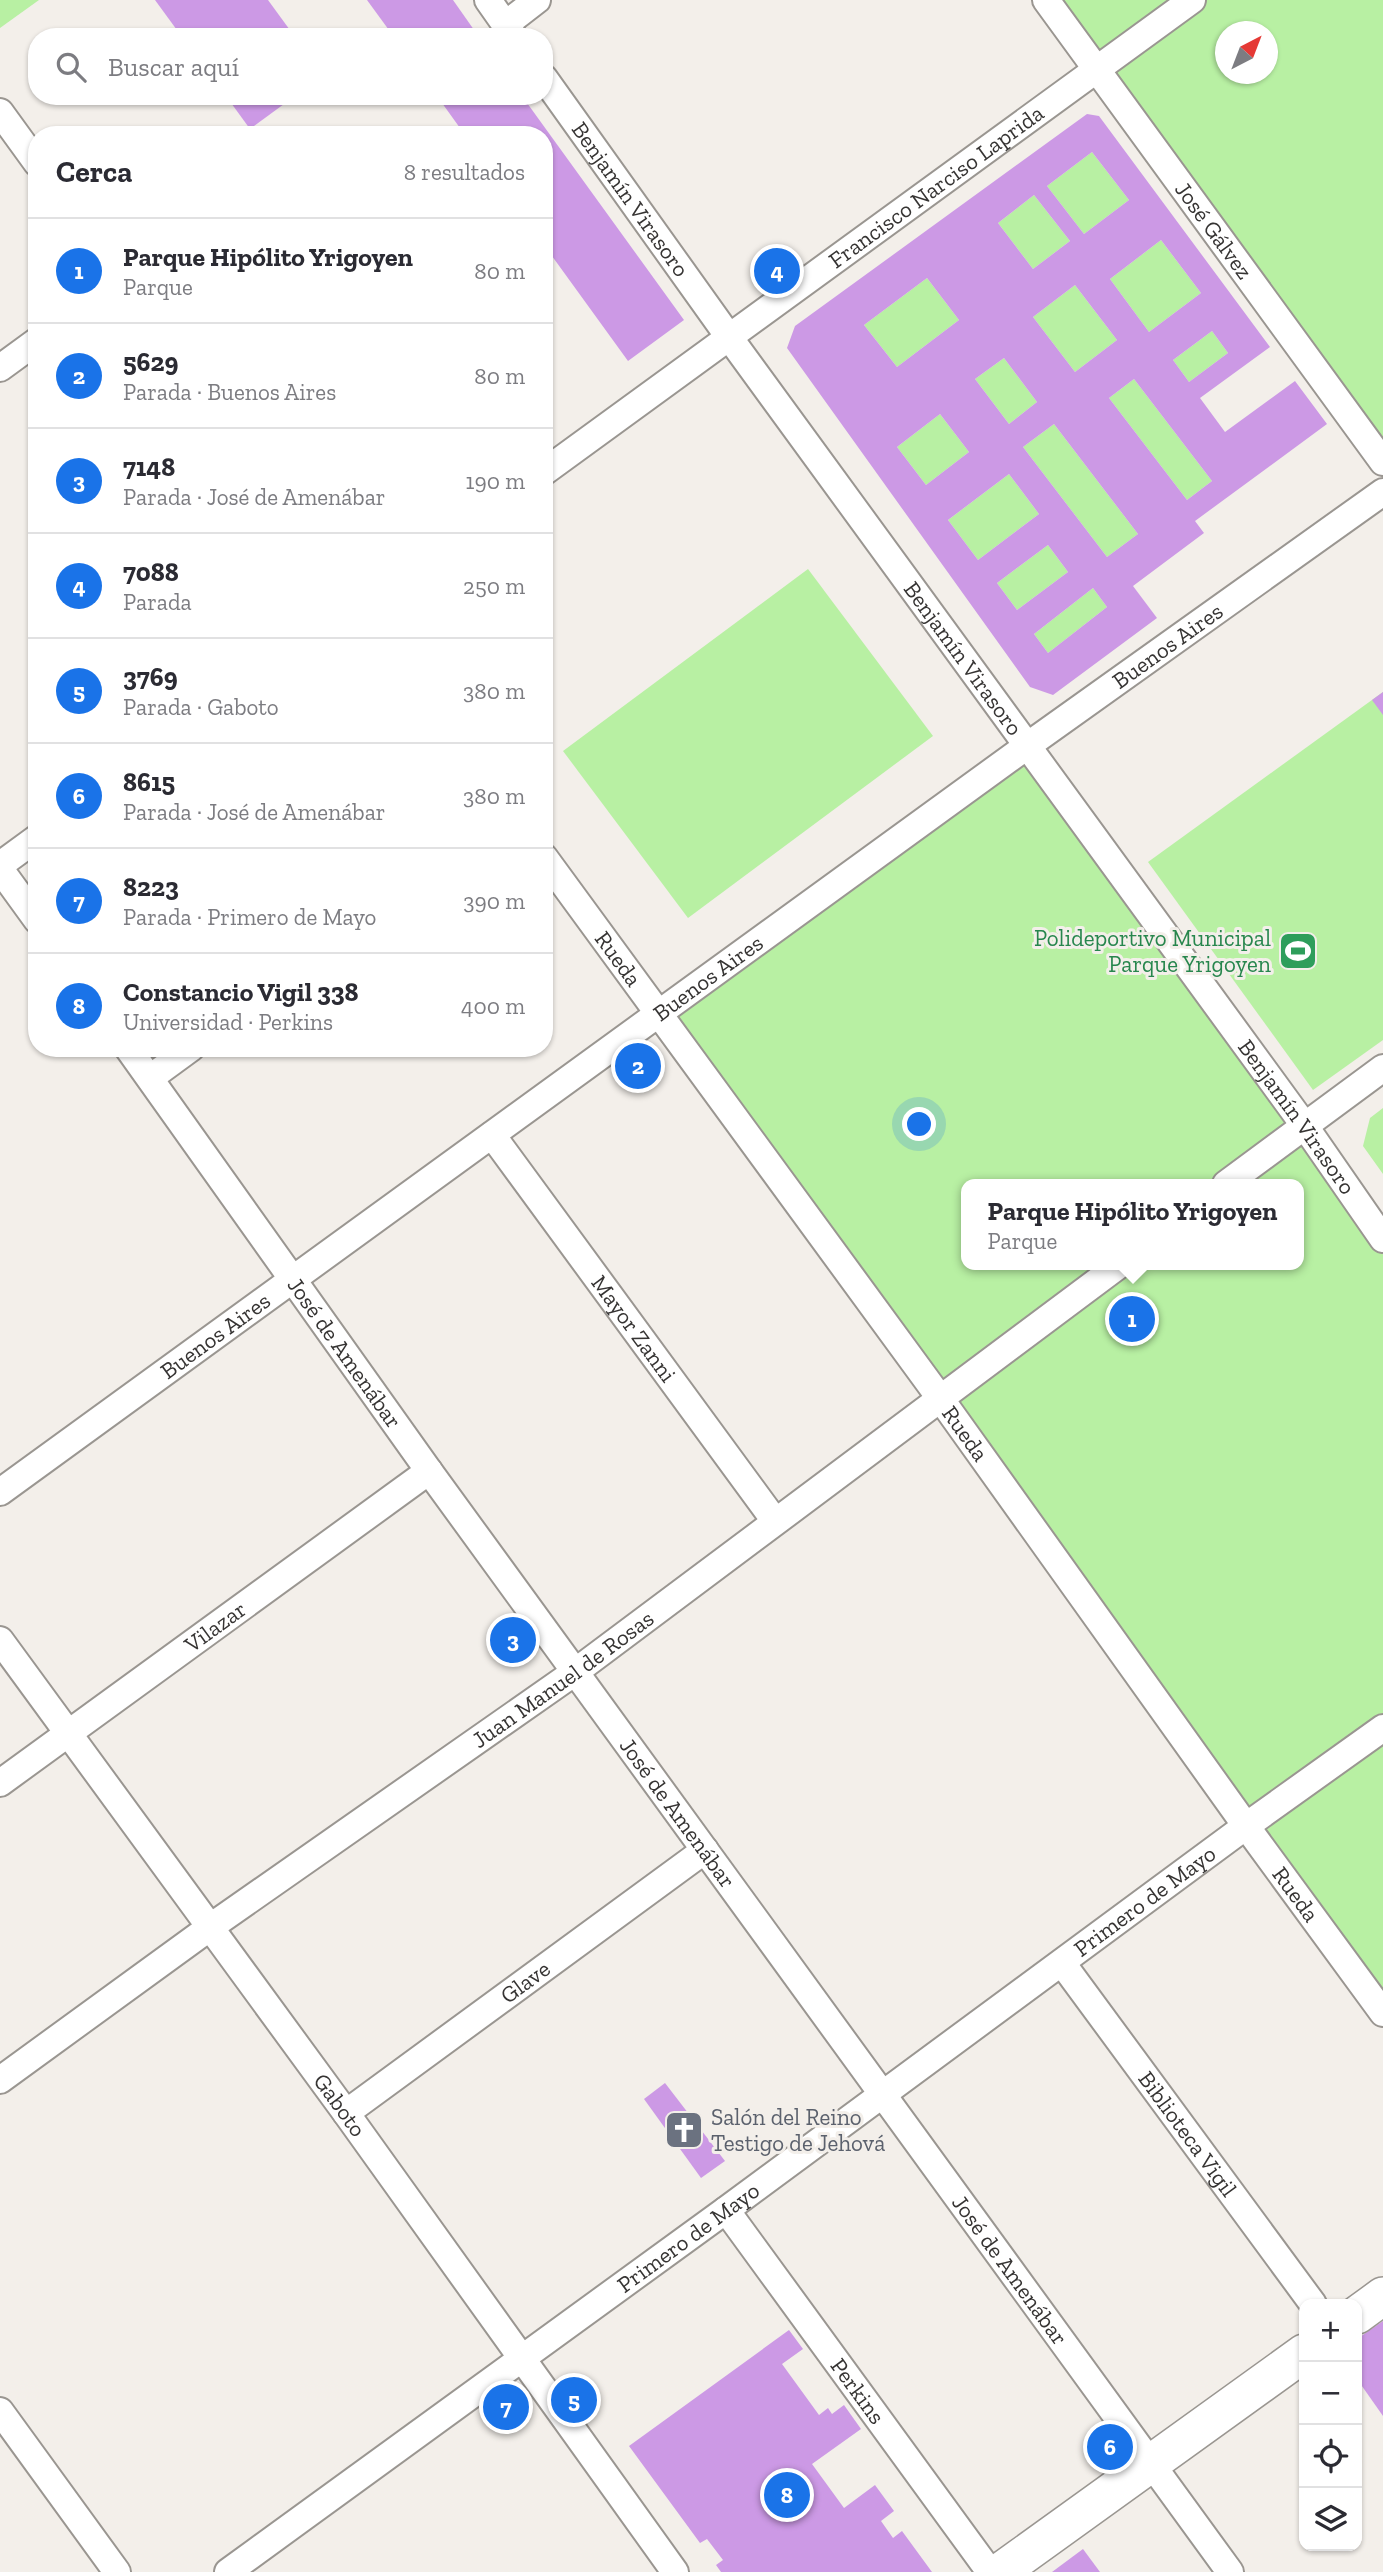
<!DOCTYPE html>
<html lang="es">
<meta charset="utf-8">
<style>
:root{--surface:#fff;--page:#f7f7f7;--text:#2b2b33;--muted:#7c7c81;--line:#e1e1e2;--accent:#1a73e8}
body{margin:0;font-family:"Zilla Slab",serif;background:var(--page);color:var(--text)}
.controls{position:absolute;right:21px;bottom:21px;display:grid;overflow:hidden;border-radius:14px;box-shadow:0 2px 5px #0004}
.controls button{width:63px;height:63px;display:grid;place-items:center;padding:0;border:0;border-bottom:2px solid var(--line);background:var(--surface);color:var(--text);font:35px sans-serif}
.compass{position:absolute;left:1215px;top:21px;width:63px;height:63px;border-radius:50%;background:var(--surface);box-shadow:0 2px 5px #0004;rotate:42deg}
.you{position:absolute;left:920px;top:1125px;width:24px;height:24px;margin:-18px;border:5px solid #fff;border-radius:50%;background:#1a73e8;box-shadow:0 0 0 10px #1a73e833}
.badge{display:grid;place-items:center;width:46px;height:46px;border-radius:50%;background:var(--accent);color:#fff;font-size:23px;font-weight:700}
.pin{position:absolute;translate:-50% -50%;border:4px solid #fff;box-shadow:0 2px 7px #0006}
.popup{position:absolute;left:961px;top:1179px;width:343px;height:91px;box-sizing:border-box;display:grid;place-content:center;border-radius:14px;background:var(--surface);filter:drop-shadow(0 2px 5px #0005);font-size:23px;white-space:nowrap;color:var(--muted)}
.popup b{font-size:26px;color:var(--text)}
.popup::after{content:'';position:absolute;left:50%;top:100%;margin-left:-14px;border:14px solid transparent;border-top-color:var(--surface)}
.list{margin:0;padding:0;list-style:none}
h2{display:flex;justify-content:space-between;align-items:center;height:91px;margin:0;padding:0 28px;font-size:30px}
h2 small{font-size:23px;font-weight:400;color:var(--muted)}
.list li{display:grid;grid-template-columns:46px 1fr auto;gap:21px;align-items:center;box-sizing:border-box;height:105px;padding:0 28px;border-top:2px solid var(--line)}
.list b{display:block;font-size:26px;white-space:nowrap}
.list p{margin:0;font-size:23px;white-space:nowrap;color:var(--muted)}
.list em{font-size:23px;font-style:normal;color:var(--muted)}
.icon{flex:none;width:38px;height:38px;fill:none;stroke:currentColor;stroke-width:2;stroke-linecap:round;stroke-linejoin:round}
.map{position:relative;flex:none;width:1383px;height:2572px;overflow:hidden}
.search{position:absolute;background:var(--surface);box-shadow:0 2px 5px #0004;left:28px;top:28px;width:525px;height:77px;display:flex;align-items:center;gap:18px;box-sizing:border-box;padding:0 24px;border-radius:28px;color:var(--muted);font-size:26px}
.panel{position:absolute;background:var(--surface);box-shadow:0 2px 5px #0004;left:28px;top:126px;width:525px;height:931px;border-radius:28px}
.map>svg:first-child{display:block}
</style>
<div class="map">
<svg width="1383" height="2572" viewBox="0 0 1383 2572">
<rect width="100%" height="100%" fill="#f3efea"/>
<g fill="#b8f0a3" fill-rule="evenodd">
<path d="M0 0H39L0 28Z"/>
<path d="M1046 0H1383V462ZM1226 32H1268V74H1226Z"/>
<path d="M1092 152 1129 200 1084 234 1047 186Z"/>
<path d="M1034 195 1070 241 1033 269 998 223Z"/>
<path d="M1161 240 1201 293 1149 332 1110 279Z"/>
<path d="M927 278 959 320 897 367 864 325Z"/>
<path d="M1075 285 1117 340 1075 372 1033 317Z"/>
<path d="M1212 331 1228 353 1189 382 1173 360Z"/>
<path d="M1004 358 1037 402 1009 424 975 379Z"/>
<path d="M1134 379 1212 481 1187 500 1109 398Z"/>
<path d="M940 414 969 452 926 485 897 447Z"/>
<path d="M1054 424 1138 534 1107 557 1023 447Z"/>
<path d="M1009 474 1039 514 978 560 948 520Z"/>
<path d="M1048 545 1068 572 1017 610 997 583Z"/>
<path d="M808 569 933 736 688 918 563 751Z"/>
<path d="M1093 588 1107 607 1048 653 1034 634Z"/>
<path d="M1383 692V1040L1313 1090 1148 862Z"/>
<path d="M1027 746 1383 1239V2013L658 1015ZM966 1184H1298V1265H966Z"/>
<path d="M1383 1108V1174L1363 1146 1370 1118Z"/>
</g>
<g fill="#cc99e5" fill-rule="evenodd">
<path d="M155 0H268L295 37H182Z"/>
<path d="M367 0H453L479 37H394Z"/>
<path d="M226 96H295L250 129Z"/>
<path d="M437 96H522L684 320 628 361 544 245V135H465Z"/>
<path d="M1087 114 1099 116 1270 347 1200 398 1225 432 1295 381 1327 424 1195 521 1204 533 1133 586 1157 618 1053 695 1030 687 787 348 795 326ZM1092 152 1129 200 1084 234 1047 186ZM1034 195 1070 241 1033 269 998 223ZM1161 240 1201 293 1149 332 1110 279ZM927 278 959 320 897 367 864 325ZM1075 285 1117 340 1075 372 1033 317ZM1212 331 1228 353 1189 382 1173 360ZM1004 358 1037 402 1009 424 975 379ZM1134 379 1212 481 1187 500 1109 398ZM940 414 969 452 926 485 897 447ZM1054 424 1138 534 1107 557 1023 447ZM1009 474 1039 514 978 560 948 520ZM1048 545 1068 572 1017 610 997 583ZM1093 588 1107 607 1048 653 1034 634Z"/>
<path d="M1383 692V715L1372 700Z"/>
<path d="M665 2083 725 2161 701 2178 644 2099Z"/>
<path d="M1383 2321V2416L1357 2379V2339Z"/>
<path d="M789 2330 803 2349 782 2364 819 2415 828 2408 832 2414 844 2405 861 2429 812 2464 844 2508 875 2485 894 2511 881 2521 893 2538 902 2531 932 2572H721L716 2565 723 2560 707 2539 700 2543 629 2446Z"/>
<path d="M1083 2549 1100 2572H1052Z"/>
</g>
<g fill="none" stroke-linecap="round" stroke-linejoin="round">
<defs>
<g id="street">
<path d="M488 0 514 37"/>
<path id="s1" d="M1046 0 1383 462"/>
<path d="M506 24 537 0"/>
<path id="s2" d="M544 78 729 337 1304 1125 1383 1239"/>
<path d="M0 112 37 163"/>
<path d="M0 368 37 341"/>
<path id="s3" d="M544 472 1192 0"/>
<path id="s4" d="M544 857 940 1398 1246 1826 1383 2013"/>
<path d="M0 865 37 838"/>
<path d="M0 869 37 920"/>
<path id="s5" d="M128 1048 429 1471 1230 2572"/>
<path d="M150 1078 191 1048"/>
<path id="s6" d="M492 1135 775 1521"/>
<path d="M1226 1184 1383 1068"/>
<path id="s7" d="M0 1492 1027 746 1383 492"/>
<path id="s8" d="M0 1640 346 2113 675 2572"/>
<path id="s9" d="M0 1783 429 1471"/>
<path id="s10" d="M1062 1963 1313 2304"/>
<path id="s11" d="M0 2080 209 1928 575 1672 1119 1265"/>
<path id="s12" d="M346 2113 705 1850"/>
<path id="s13" d="M726 2210 990 2572"/>
<path d="M0 2411 117 2572"/>
<path id="s14" d="M228 2572 726 2210 1246 1826 1383 1728"/>
</g>
<g id="secondary">
<path d="M1357 2315 1383 2296"/>
<path d="M1000 2572 1304 2353"/>
</g>
</defs>
<use href="#street" stroke="#9a9691" stroke-width="30"/>
<use href="#secondary" stroke="#9a9691" stroke-width="40"/>
<use href="#street" stroke="#fff" stroke-width="26"/>
<use href="#secondary" stroke="#fff" stroke-width="37"/>
</g>
<defs>
<symbol id="stadium-square" viewBox="-11 -11 22 22"><rect x="-9" y="-9" width="18" height="18" rx="4" fill="#2e9e5b" stroke="#f3efea"/><path d="M0-5a6.5 5 0 1 0 0 10a6.5 5 0 1 0 0-10ZM-3.5-1.8h7v3.6h-7Z" fill="#fff"/></symbol>
<symbol id="church-square" viewBox="-11 -11 22 22"><rect x="-9" y="-9" width="18" height="18" rx="4" fill="#6b7280" stroke="#f3efea"/><path d="M-1.2-6h2.4v3.5h3.3v2.4h-3.3V6h-2.4V-.1h-3.3v-2.4h3.3Z" fill="#fff"/></symbol>
</defs>
<g fill-rule="evenodd">
<use href="#stadium-square" x="1276" y="929" width="44" height="44"/>
<use href="#church-square" x="662" y="2108" width="44" height="44"/>
</g>
<g text-anchor="middle" stroke-width="6" stroke-linejoin="round" paint-order="stroke">
<g font-size="23" fill="#363433" stroke="#f3efea">
<text dy="8" stroke="none"><textPath href="#s3" startOffset="485">Francisco Narciso Laprida</textPath></text>
<text dy="8" stroke="none"><textPath href="#s2" startOffset="149">Benjamín Virasoro</textPath></text>
<text dy="8" stroke="none"><textPath href="#s1" startOffset="285">José Gálvez</textPath></text>
<text dy="8" stroke="none"><textPath href="#s7" startOffset="1442">Buenos Aires</textPath></text>
<text dy="8" stroke="none"><textPath href="#s2" startOffset="716">Benjamín Virasoro</textPath></text>
<text dy="8" stroke="none"><textPath href="#s4" startOffset="126">Rueda</textPath></text>
<text dy="8" stroke="none"><textPath href="#s7" startOffset="875">Buenos Aires</textPath></text>
<text dy="8" stroke="none"><textPath href="#s2" startOffset="1283">Benjamín Virasoro</textPath></text>
<text dy="8" stroke="none"><textPath href="#s6" startOffset="240">Mayor Zanni</textPath></text>
<text dy="8" stroke="none"><textPath href="#s7" startOffset="266">Buenos Aires</textPath></text>
<text dy="8" stroke="none"><textPath href="#s5" startOffset="374">José de Amenábar</textPath></text>
<text dy="8" stroke="none"><textPath href="#s4" startOffset="714">Rueda</textPath></text>
<text dy="8" stroke="none"><textPath href="#s9" startOffset="266">Vilazar</textPath></text>
<text dy="8" stroke="none"><textPath href="#s11" startOffset="691">Juan Manuel de Rosas</textPath></text>
<text dy="8" stroke="none"><textPath href="#s5" startOffset="942">José de Amenábar</textPath></text>
<text dy="8" stroke="none"><textPath href="#s4" startOffset="1281">Rueda</textPath></text>
<text dy="8" stroke="none"><textPath href="#s14" startOffset="1136">Primero de Mayo</textPath></text>
<text dy="8" stroke="none"><textPath href="#s12" startOffset="222">Glave</textPath></text>
<text dy="8" stroke="none"><textPath href="#s8" startOffset="576">Gaboto</textPath></text>
<text dy="8" stroke="none"><textPath href="#s10" startOffset="212">Biblioteca Vigil</textPath></text>
<text dy="8" stroke="none"><textPath href="#s14" startOffset="569">Primero de Mayo</textPath></text>
<text dy="8" stroke="none"><textPath href="#s5" startOffset="1507">José de Amenábar</textPath></text>
<text dy="8" stroke="none"><textPath href="#s13" startOffset="224">Perkins</textPath></text>
</g>
<g font-size="23" fill="#27864d" stroke="#f3efea" text-anchor="end">
<text x="1271" y="946">Polideportivo Municipal<tspan x="1271" dy="26">Parque Yrigoyen</tspan></text>
</g>
<g font-size="23" fill="#5b616d" stroke="#f3efea" text-anchor="start">
<text x="711" y="2125">Salón del Reino<tspan x="711" dy="26">Testigo de Jehová</tspan></text>
</g>
</g>
</svg>
<div class="controls">
<button>+</button>
<button>−</button>
<button><svg class="icon" aria-label="locate" viewBox="0 0 24 24"><circle cx="12" cy="12" r="6"/><path d="M12 2v4M12 18v4M2 12h4M18 12h4"/></svg></button>
<button><svg class="icon" aria-label="layers" viewBox="0 0 24 24"><path d="M12 4l9 5-9 5-9-5zM3 14l9 5 9-5"/></svg></button>
</div>
<svg class="compass" viewBox="-18 -18 36 36"><path d="M0-13l5 13h-10z" fill="#e53935"/><path d="M0 13l5-13h-10z" fill="#7c7c81"/></svg>
<div class="you"></div>
<div class="pin badge" style="left:1132px;top:1319px">1</div>
<div class="popup"><b>Parque Hipólito Yrigoyen</b>Parque</div>
<div class="pin badge" style="left:638px;top:1066px">2</div>
<div class="pin badge" style="left:513px;top:1640px">3</div>
<div class="pin badge" style="left:777px;top:271px">4</div>
<div class="pin badge" style="left:574px;top:2400px">5</div>
<div class="pin badge" style="left:1110px;top:2447px">6</div>
<div class="pin badge" style="left:506px;top:2407px">7</div>
<div class="pin badge" style="left:787px;top:2495px">8</div>
<div class="search"><svg class="icon" aria-label="search" viewBox="0 0 24 24"><circle cx="10" cy="10" r="6"/><path d="M15 15l6 6"/></svg>Buscar aquí</div>
<section class="panel">
<h2>Cerca<small>8 resultados</small></h2>
<ul class="list">
<li><span class="badge">1</span><div><b>Parque Hipólito Yrigoyen</b><p>Parque</p></div><em>80 m</em></li>
<li><span class="badge">2</span><div><b>5629</b><p>Parada · Buenos Aires</p></div><em>80 m</em></li>
<li><span class="badge">3</span><div><b>7148</b><p>Parada · José de Amenábar</p></div><em>190 m</em></li>
<li><span class="badge">4</span><div><b>7088</b><p>Parada</p></div><em>250 m</em></li>
<li><span class="badge">5</span><div><b>3769</b><p>Parada · Gaboto</p></div><em>380 m</em></li>
<li><span class="badge">6</span><div><b>8615</b><p>Parada · José de Amenábar</p></div><em>380 m</em></li>
<li><span class="badge">7</span><div><b>8223</b><p>Parada · Primero de Mayo</p></div><em>390 m</em></li>
<li><span class="badge">8</span><div><b>Constancio Vigil 338</b><p>Universidad · Perkins</p></div><em>400 m</em></li>
</ul>
</section>
</div>
